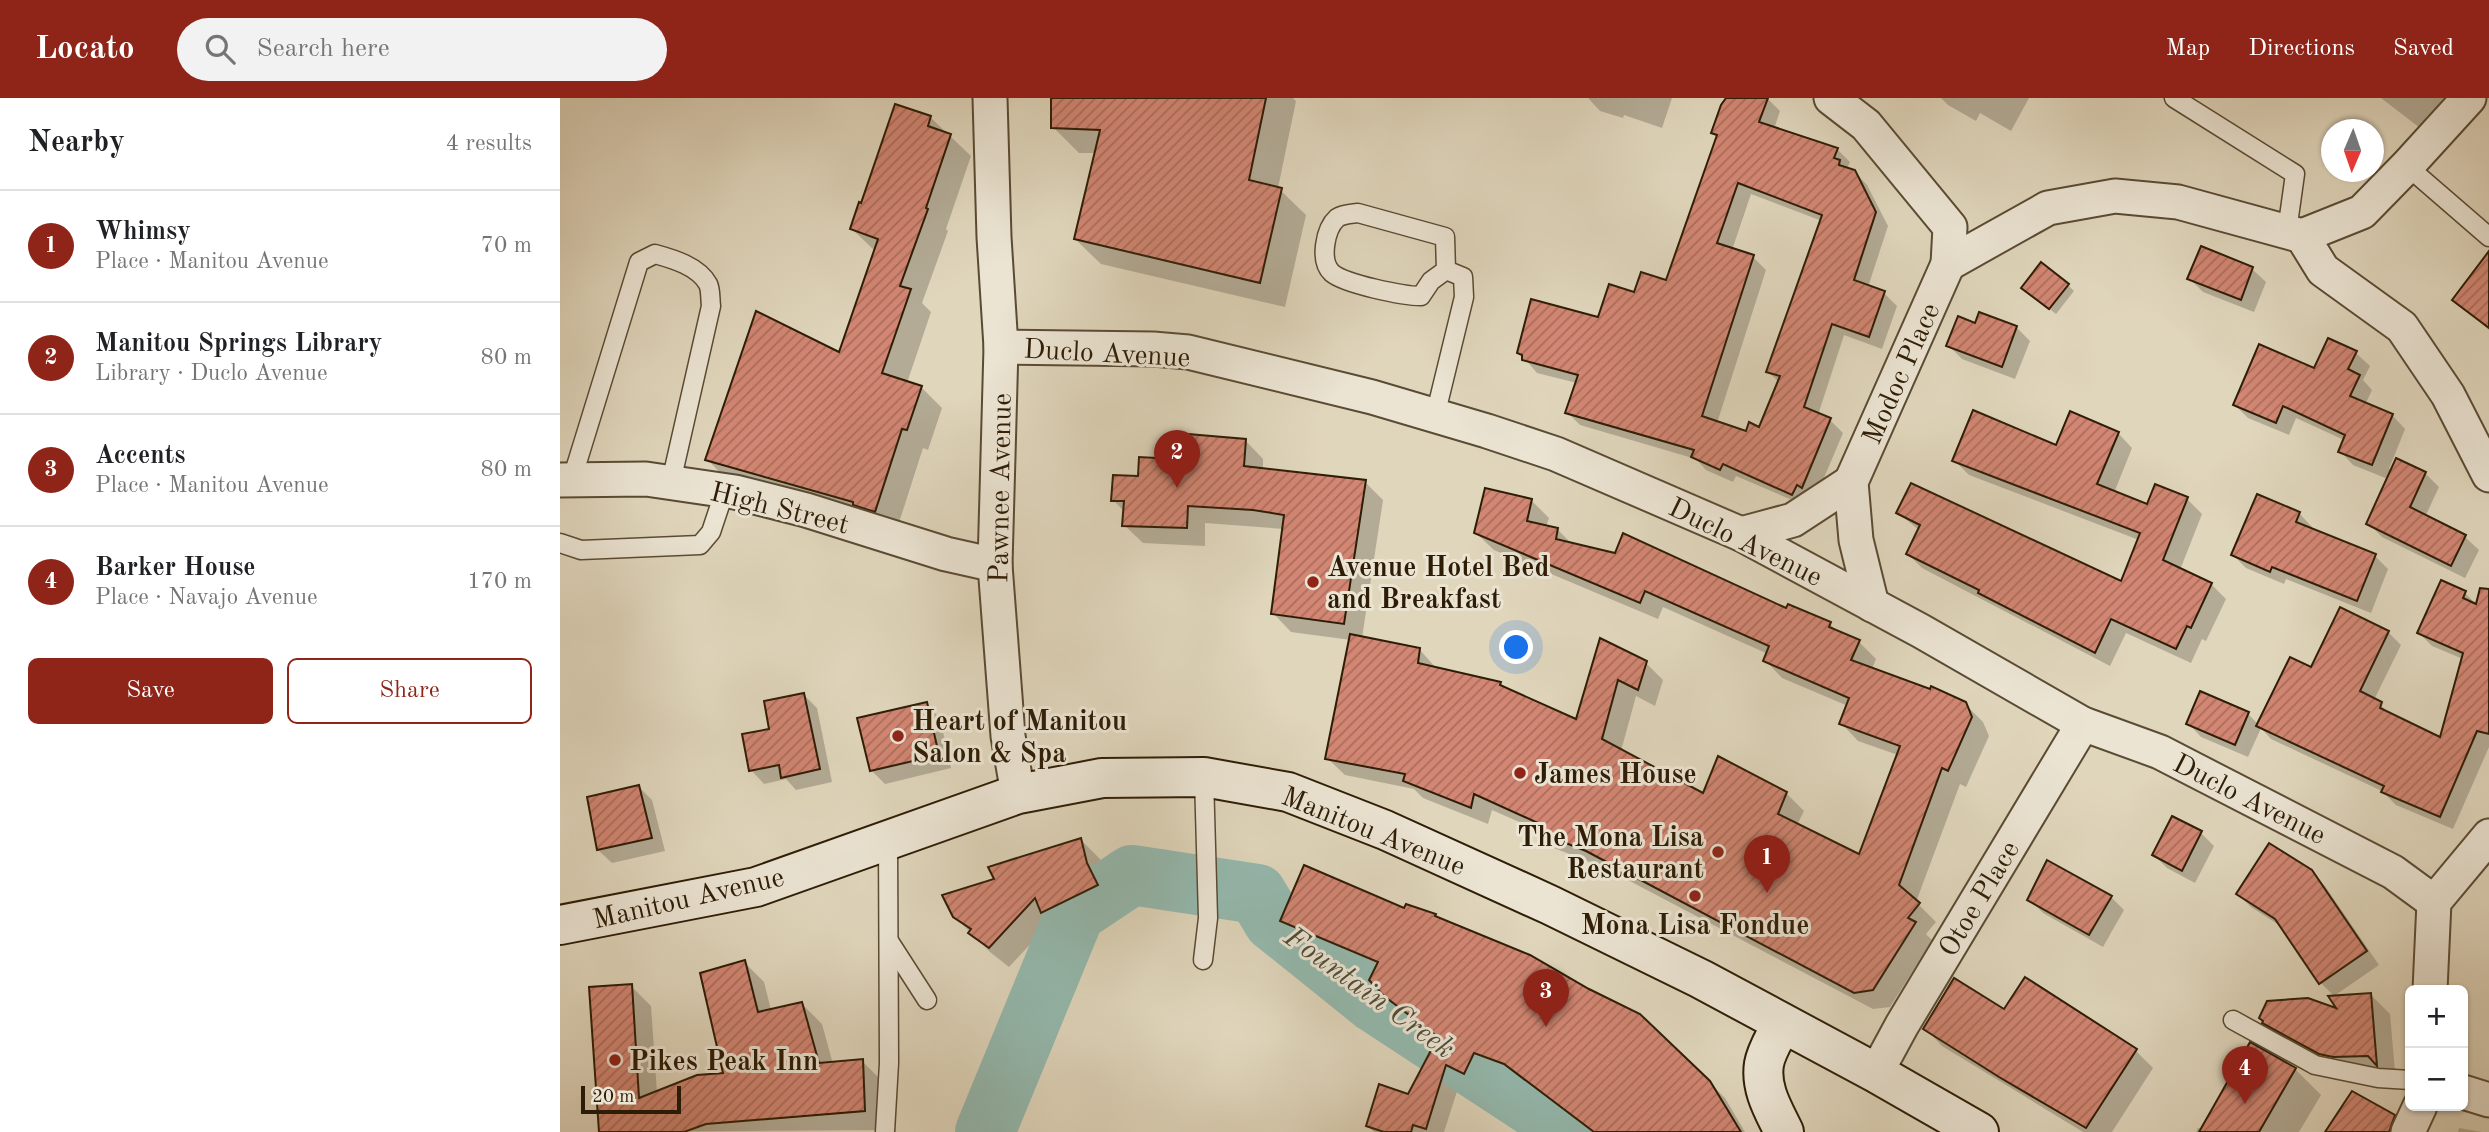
<!DOCTYPE html>
<meta charset="utf-8">
<style>
:root{--surface:#fff;--page:#f2f2f2;--text:#202124;--muted:#757577;--line:#e0e0e0;--accent:#8f2418}
body{margin:0;font-family:"Old Standard TT",serif;background:var(--page);color:var(--text)}
.controls{position:absolute;right:21px;bottom:21px;display:grid;overflow:hidden;border-radius:10px;box-shadow:0 2px 5px #0004}
.controls button{width:63px;height:63px;display:grid;place-items:center;padding:0;border:0;border-bottom:2px solid var(--line);background:var(--surface);color:var(--text);font:35px sans-serif}
.compass{position:absolute;left:1761px;top:21px;width:63px;height:63px;border-radius:50%;background:var(--surface);box-shadow:0 2px 5px #0004;rotate:182deg}
.scale{position:absolute;left:21px;bottom:18px;width:100px;box-sizing:border-box;padding-left:7px;border:4px solid #2e1d06;border-top:0;font-size:19px;line-height:24px;white-space:nowrap;color:#2e1d06;-webkit-text-stroke:5px #ebe4d3;paint-order:stroke}
.you{position:absolute;left:957px;top:550px;width:24px;height:24px;margin:-18px;border:5px solid #fff;border-radius:50%;background:#1a73e8;box-shadow:0 0 0 10px #1a73e833}
.badge{display:grid;place-items:center;width:46px;height:46px;border-radius:50%;background:var(--accent);color:#fff;font-size:23px;font-weight:700}
.pin{position:absolute;translate:-50% -58px;filter:drop-shadow(0 2px 4px #0008)}
.pin::after{content:'';position:absolute;top:37px;width:24px;height:21px;background:inherit;clip-path:polygon(0 0,100% 0,50% 100%)}
.list{margin:0;padding:0;list-style:none}
h2{display:flex;justify-content:space-between;align-items:center;height:91px;margin:0;padding:0 28px;font-size:30px}
h2 small{font-size:23px;font-weight:400;color:var(--muted)}
.list li{display:grid;grid-template-columns:46px 1fr auto;gap:21px;align-items:center;box-sizing:border-box;height:112px;padding:0 28px;border-top:2px solid var(--line)}
.list b{display:block;font-size:26px;white-space:nowrap}
.list p{margin:0;font-size:23px;white-space:nowrap;color:var(--muted)}
.list em{font-size:23px;font-style:normal;color:var(--muted)}
.actions{display:flex;gap:14px;padding:21px 28px}
.actions a{flex:1;padding:16px 0;border:2px solid var(--accent);border-radius:10px;text-align:center;font-size:24px;color:var(--accent)}
.actions .main{background:var(--accent);color:#fff}
.icon{flex:none;width:38px;height:38px;fill:none;stroke:currentColor;stroke-width:2;stroke-linecap:round;stroke-linejoin:round}
.map{position:relative;flex:none;width:1929px;height:1034px;overflow:hidden}
header{display:flex;align-items:center;gap:42px;box-sizing:border-box;height:98px;padding:0 35px;background:var(--accent);color:#fff}
header strong{font-size:33px}
nav{display:flex;gap:38px;margin-inline-start:auto;font-size:24px}
.search{width:490px;height:63px;background:var(--page);display:flex;align-items:center;gap:18px;box-sizing:border-box;padding:0 24px;border-radius:38px;color:var(--muted);font-size:26px}
main{display:flex}
aside{flex:1;background:var(--surface)}
.map>svg:first-child{display:block}
</style>
<header>
<strong>Locato</strong>
<div class="search"><svg class="icon" aria-label="search" viewBox="0 0 24 24"><circle cx="10" cy="10" r="6"/><path d="M15 15l6 6"/></svg>Search here</div>
<nav><a>Map</a><a>Directions</a><a>Saved</a></nav>
</header>
<main>
<aside>
<h2>Nearby<small>4 results</small></h2>
<ul class="list">
<li><span class="badge">1</span><div><b>Whimsy</b><p>Place · Manitou Avenue</p></div><em>70 m</em></li>
<li><span class="badge">2</span><div><b>Manitou Springs Library</b><p>Library · Duclo Avenue</p></div><em>80 m</em></li>
<li><span class="badge">3</span><div><b>Accents</b><p>Place · Manitou Avenue</p></div><em>80 m</em></li>
<li><span class="badge">4</span><div><b>Barker House</b><p>Place · Navajo Avenue</p></div><em>170 m</em></li>
</ul>
<div class="actions"><a class="main">Save</a><a>Share</a></div>
</aside>
<div class="map">
<svg width="1929" height="1034" viewBox="0 0 1929 1034">
<defs>
<pattern id="building-hatch" width="6" height="6" patternUnits="userSpaceOnUse" patternTransform="scale(1.75)"><rect width="6" height="6" fill="#d28673"/><path d="M-1 1l2-2M0 6l6-6M5 7l2-2" fill="none" stroke="#ab6d5c"/></pattern>
</defs>
<rect width="100%" height="100%" fill="#e0d6bc"/>
<filter id="stains"><feTurbulence type="fractalNoise" baseFrequency=".00286" numOctaves="4"/><feColorMatrix values="0 0 0 0 .2 0 0 0 0 .09 0 0 0 0 .02 0 0 0 .5 -.17"/></filter>
<radialGradient id="worn" r=".72"><stop offset=".6" stop-color="#630" stop-opacity="0"/><stop offset="1" stop-color="#630" stop-opacity=".3"/></radialGradient>
<g fill="#0003" fill-rule="evenodd">
<path d="M493 0H733L736 3 718 90 746 117 725 209 541 166 515 141 536 55H519L493 29Z"/>
<path d="M1028 0H1112L1102 30 1064 17 1063 20 1040 13Z"/>
<path d="M1169 0H1207L1220 13 1214 31 1277 51 1290 64 1287 71 1294 73 1307 87 1328 128 1308 189 1324 195 1337 208 1322 251 1284 237 1258 317 1270 322 1283 335 1255 401 1246 408 1176 378 1173 384 1146 372 1136 361 1020 327 1007 314 1017 285 977 275 959 254 1039 221 1076 196 1107 184 1158 39 1153 34ZM1191 96 1262 123 1208 274 1219 284 1200 331 1187 335 1157 325 1206 172 1193 159 1172 152Z"/>
<path d="M1381 0H1469L1451 33 1420 15 1416 23 1388 7Z"/>
<path d="M1821 0H1884L1860 30Z"/>
<path d="M370 19 411 58 386 131 388 133 362 205 371 214 347 285 361 289 382 310 368 352 363 350 336 434 168 383 147 361 280 257 315 153 292 131Z"/>
<path d="M1641 150 1692 171 1706 184 1694 214 1643 194 1629 180Z"/>
<path d="M1929 179V232L1895 202Z"/>
<path d="M1508 187 1514 193 1496 216 1470 196Z"/>
<path d="M1416 227 1456 229 1470 243 1455 281 1402 261 1388 247Z"/>
<path d="M1796 255 1810 268 1803 282 1812 292 1805 307 1832 317 1845 331 1829 371 1865 375 1879 389 1865 419 1905 439 1919 452 1905 480 1822 439 1808 425 1828 381 1793 367 1780 353 1784 342 1736 320 1729 337 1688 320 1675 307Z"/>
<path d="M1558 335 1572 350 1554 395 1588 409 1596 388 1627 401 1642 416 1620 472 1651 486 1666 501 1646 543 1642 541 1631 565 1566 535 1550 568 1362 470 1348 456 1359 432 1338 415 1562 486 1579 442 1409 377 1395 363 1497 349Z"/>
<path d="M685 342 703 361V372L805 384 823 402 802 540 860 552 877 571 940 585 946 591 1017 624 1041 542 1086 565 1103 582 1095 608 1076 598 1061 653 1143 697 1226 695 1244 713 1237 727 1300 758 1338 657 1298 643 1281 625 1288 608 1222 580 1205 562 1208 556 1103 509 1098 521 934 452 916 435 971 402 989 420 986 429 997 431 1012 446 1270 526 1280 536 1299 544 1316 561 1312 571 1405 606 1423 624 1429 638 1406 689 1400 686 1356 804 1376 824 1366 836 1372 842 1330 909 1313 911 1045 770 994 750 977 732 932 712 928 726 863 700 854 691 785 677 767 660 791 542 731 534 713 515 724 431 645 425V448L583 445 564 427 565 414 553 402 580 380 618 363Z"/>
<path d="M1739 415 1752 429 1751 432 1815 458 1828 471 1811 515 1726 481 1724 486 1686 470 1673 457Z"/>
<path d="M1905 495 1919 509 1929 513V649L1893 731 1836 707 1822 693 1711 641 1701 630 1688 659 1641 639 1628 625 1688 616 1699 627 1751 571 1828 534 1841 547 1814 602 1834 619 1882 642 1903 561 1872 548 1859 535Z"/>
<path d="M244 597 257 610 272 684 236 692 226 681 204 686 191 672 211 632Z"/>
<path d="M366 606 380 620 391 670 325 686 312 673Z"/>
<path d="M79 689 92 702 105 753 52 765 38 752Z"/>
<path d="M1641 735 1654 748 1635 785 1607 770 1594 757Z"/>
<path d="M521 742 540 761 547 787 557 808 503 834 492 823 449 869 430 854 394 818Z"/>
<path d="M1751 774 1765 788 1819 867 1774 898 1761 885 1722 829 1691 809 1678 796Z"/>
<path d="M1551 799 1564 812 1543 849 1483 815 1469 801Z"/>
<path d="M722 822 1149 984 1165 1000 1185 1034H1031L961 981 930 969 919 990 901 981 884 1034H814L808 1028 849 998 878 941 841 913 825 897 816 871 737 838Z"/>
<path d="M184 864 204 884 211 912 242 906 262 926 273 966 302 963 322 983 324 1032 40 1034 71 888 91 908 97 995 166 976Z"/>
<path d="M1810 896 1830 916 1836 985 1794 978 1724 944 1704 924 1780 913Z"/>
<path d="M1445 913 1576 953 1593 970 1552 1034H1523L1382 948 1365 930Z"/>
<path d="M1735 971 1761 997 1739 1034H1636L1638 1030H1643Z"/>
<path d="M1834 1018 1849 1034H1767Z"/>
<path d="M1899 1030 1922 1034H1898Z"/>
</g>
<g fill="none" stroke-linecap="round" stroke-linejoin="round">
<path stroke="#94b9ae" stroke-width="60" d="M425 1034 515 815 572 777 697 796 713 823 815 905 1012 1034"/>
</g>
<g fill="url(#building-hatch)" stroke="#2e1d06" stroke-width="2" fill-rule="evenodd">
<path d="M491 0H706L689 82 722 90 700 185 514 141 540 32 491 30Z"/>
<path d="M1166 0H1208L1199 24 1278 50 1274 60 1280 62 1279 67 1295 72 1316 114 1294 182 1325 193 1309 239 1272 226 1244 309 1271 320 1242 390 1237 387 1232 397 1163 366 1160 372 1131 359 1134 352 1005 315 1018 277 962 262V257L957 255 971 201 1038 219 1049 186 1074 194 1081 174 1106 182 1157 37 1151 35 1161 7ZM1178 85 1262 117 1206 274 1220 278 1199 329 1189 324 1186 333 1142 318 1194 157 1157 145Z"/>
<path d="M335 6 371 18 368 28 391 36 366 110 368 111 340 188 351 191 322 275 362 288 347 332 342 331 315 414 293 407V404L145 362 196 213 279 254 318 141 290 131 299 104 301 105Z"/>
<path d="M1641 148 1693 169 1681 202 1627 181Z"/>
<path d="M1929 153V230L1892 202Z"/>
<path d="M1481 164 1509 186 1489 211 1461 190Z"/>
<path d="M1419 214 1457 228 1442 269 1386 248 1398 218 1415 225Z"/>
<path d="M1768 240 1797 253 1788 271 1800 277 1790 298 1833 316 1812 367 1778 354 1785 337 1723 308 1716 325 1673 307 1699 246 1754 270Z"/>
<path d="M1413 312 1496 347 1510 313 1559 334 1537 386 1587 406 1595 386 1628 399 1603 462 1652 485 1631 530 1627 528 1616 551 1551 521 1535 555 1418 495 1419 492 1346 456 1360 427 1336 415 1351 385 1561 483 1580 435 1392 363Z"/>
<path d="M616 335 686 341 684 368 806 382 784 526 711 516 724 417 693 412 628 408 627 430 562 428 564 403H551L553 377 578 378 579 359 616 361Z"/>
<path d="M1836 360 1866 374 1850 409 1906 437 1891 468 1806 426Z"/>
<path d="M925 390 972 401 967 423 998 430 996 441 1055 455 1063 435 1226 510 1228 506 1271 524 1269 529 1300 542 1291 562 1370 591 1371 588 1406 604 1412 619 1388 673 1382 670 1339 787 1360 805 1348 820 1356 824 1313 892 1294 895 1026 753 975 733 978 725 914 696 911 710 843 683 845 676 765 661 790 536 860 550 858 565 941 584 940 587 1016 621 1040 540 1087 563 1078 592 1058 582 1042 641 1143 695 1158 658 1227 694 1218 716 1299 756 1340 648 1279 626 1289 600 1203 563 1209 548 1085 493 1080 505 914 435Z"/>
<path d="M1697 396 1740 414 1736 424 1816 456 1797 503 1712 469 1710 474 1671 457Z"/>
<path d="M1881 482 1906 493 1903 500 1916 506 1920 490 1929 491V636L1917 633 1880 719 1821 694 1824 688 1696 628 1730 559 1751 569 1780 509 1829 533 1800 593 1822 604 1820 610 1880 639 1903 555 1857 535Z"/>
<path d="M1640 593 1689 614 1675 647 1626 626Z"/>
<path d="M244 595 260 671 221 680 219 667 189 673 182 636 209 631 204 603Z"/>
<path d="M367 604 379 657 310 673 297 620Z"/>
<path d="M79 687 92 740 37 752 27 699Z"/>
<path d="M1612 718 1642 733 1622 773 1592 757Z"/>
<path d="M521 740 527 765 538 787 481 815 475 800 429 850 408 835 411 831 393 819 382 797 434 781 428 769Z"/>
<path d="M1709 745 1752 772 1807 853 1759 886 1715 821 1676 796Z"/>
<path d="M1487 762 1552 798 1529 837 1467 802Z"/>
<path d="M744 767 844 810 846 806 876 816 875 818 970 857 1029 891 1080 916 1150 983 1181 1034H1034L944 966 914 955 904 976 886 967 866 1031 853 1027 851 1034H824L806 1028 819 986 848 996 878 939 824 898 809 882 818 864 720 823Z"/>
<path d="M185 862 198 914 242 904 259 965 303 961 305 1013 146 1026 124 1034H39L29 889 72 886 79 1000 137 977 163 975 140 875Z"/>
<path d="M1465 879 1577 951 1526 1030 1439 979 1363 931 1394 880 1444 911Z"/>
<path d="M1811 895 1817 968 1808 958 1773 959 1759 956 1702 925 1703 923 1699 920 1707 903 1748 900 1776 910 1768 898Z"/>
<path d="M1690 944 1736 970 1699 1034H1639Z"/>
<path d="M1792 993 1835 1017 1829 1034H1765Z"/>
</g>
<g fill="none" stroke-linecap="round" stroke-linejoin="round">
<defs>
<g id="lane">
<path d="M1614 0 1735 76 1727 133"/>
<path d="M1847 68 1929 139"/>
<path d="M798 115 885 139 886 172 871 183 861 198C843 198 785 186 772 175 759 163 765 131 777 120 783 116 791 116 798 115Z"/>
<path d="M875 318 904 199 903 179 886 172"/>
<path d="M12 381 79 164 95 156C113 161 138 168 148 186 151 192 150 201 151 208L111 384"/>
<path d="M0 445 21 452 140 447 151 434 165 392"/>
<path d="M329 843 367 902"/>
<path d="M643 862 648 820 644 679"/>
<path d="M1673 922 1755 967 1818 980 1850 982"/>
<path d="M325 1034 329 965 328 742"/>
</g>
<g id="street">
<path d="M430 0 434 139 441 249 435 467 448 638 458 696"/>
<path d="M1271 0 1306 27 1390 129 1388 166 1488 110 1555 98 1618 104 1742 138 1763 172 1842 229 1888 297 1929 377"/>
<path d="M1742 138 1802 114 1847 68 1909 0"/>
<path d="M441 249 593 251 628 254 812 299 927 333 996 356 1181 436 1361 533 1523 626 1600 654 1833 774 1874 804"/>
<path d="M0 382 86 381 175 394 246 412 386 456 435 467"/>
<path d="M1181 436 1233 422 1291 384"/>
<path d="M1312 507 1296 442 1291 384 1388 166"/>
<path d="M1870 892 1874 804 1929 738"/>
<path d="M1316 975 1342 927 1523 626"/>
<path d="M1903 994 1929 1002"/>
<path d="M1848 1034 1860 1008"/>
</g>
<g id="secondary">
<path d="M0 827 196 789 458 696 542 680 644 679 728 694 825 732 990 807 1141 881 1316 975 1419 1034"/>
<path d="M1222 925C1216 938 1206 953 1204 966 1200 991 1214 1013 1224 1034"/>
</g>
</defs>
<use href="#lane" stroke="#5a4b34" stroke-width="21"/>
<use href="#street" stroke="#5a4b34" stroke-width="37"/>
<use href="#secondary" stroke="#2e1d06" stroke-width="42"/>
<use href="#lane" stroke="#ebe4d3" stroke-width="18"/>
<use href="#street" stroke="#ebe4d3" stroke-width="33"/>
<use href="#secondary" stroke="#ebe4d3" stroke-width="38"/>
</g>
<g fill="#8f2418" stroke="#ebe4d3" stroke-width="2.5">
<circle cx="753" cy="484" r="7"/>
<circle cx="338" cy="638" r="7"/>
<circle cx="960" cy="675" r="7"/>
<circle cx="1158" cy="754" r="7"/>
<circle cx="1135" cy="798" r="7"/>
<circle cx="55" cy="962" r="7"/>
</g>
<g text-anchor="middle" stroke-width="6" stroke-linejoin="round" paint-order="stroke">
<g font-size="28" fill="#2e1d06" stroke="#ebe4d3">
<text transform="translate(547 254) rotate(3)" y="10">Duclo Avenue</text>
<text transform="translate(1340 275) rotate(-66)" y="10">Modoc Place</text>
<text transform="translate(439 390) rotate(-89)" y="10">Pawnee Avenue</text>
<text transform="translate(220 409) rotate(14)" y="10">High Street</text>
<text transform="translate(1186 443) rotate(26)" y="10">Duclo Avenue</text>
<text transform="translate(1690 700) rotate(27)" y="10">Duclo Avenue</text>
<text transform="translate(814 732) rotate(22)" y="10">Manitou Avenue</text>
<text transform="translate(128 799) rotate(-13)" y="10">Manitou Avenue</text>
<text transform="translate(1418 800) rotate(-59)" y="10">Otoe Place</text>
</g>
<g font-size="28" font-weight="bold" fill="#2e1d06" stroke="#ebe4d3" text-anchor="start">
<text x="767" y="478">Avenue Hotel Bed<tspan x="767" dy="32">and Breakfast</tspan></text>
<text x="352" y="632">Heart of Manitou<tspan x="352" dy="32">Salon &amp; Spa</tspan></text>
<text x="974" y="685">James House</text>
<text x="1144" y="748" text-anchor="end">The Mona Lisa<tspan x="1144" dy="32">Restaurant</tspan></text>
<text x="1135" y="836" text-anchor="middle">Mona Lisa Fondue</text>
<text x="69" y="972">Pikes Peak Inn</text>
</g>
<g font-size="30" font-style="italic" fill="#4d4c38" stroke="#ebe4d3">
<text transform="translate(810 894) rotate(36)" y="10">Fountain Creek</text>
</g>
</g>
<rect width="100%" height="100%" filter="url(#stains)"/>
<rect width="100%" height="100%" fill="url(#worn)"/>
</svg>
<div class="controls">
<button>+</button>
<button>−</button>
</div>
<svg class="compass" viewBox="-18 -18 36 36"><path d="M0-13l5 13h-10z" fill="#e53935"/><path d="M0 13l5-13h-10z" fill="#757577"/></svg>
<div class="scale">20 m</div>
<div class="you"></div>
<div class="pin badge" style="left:1207px;top:795px">1</div>
<div class="pin badge" style="left:617px;top:390px">2</div>
<div class="pin badge" style="left:986px;top:929px">3</div>
<div class="pin badge" style="left:1685px;top:1006px">4</div>
</div>
</main>
